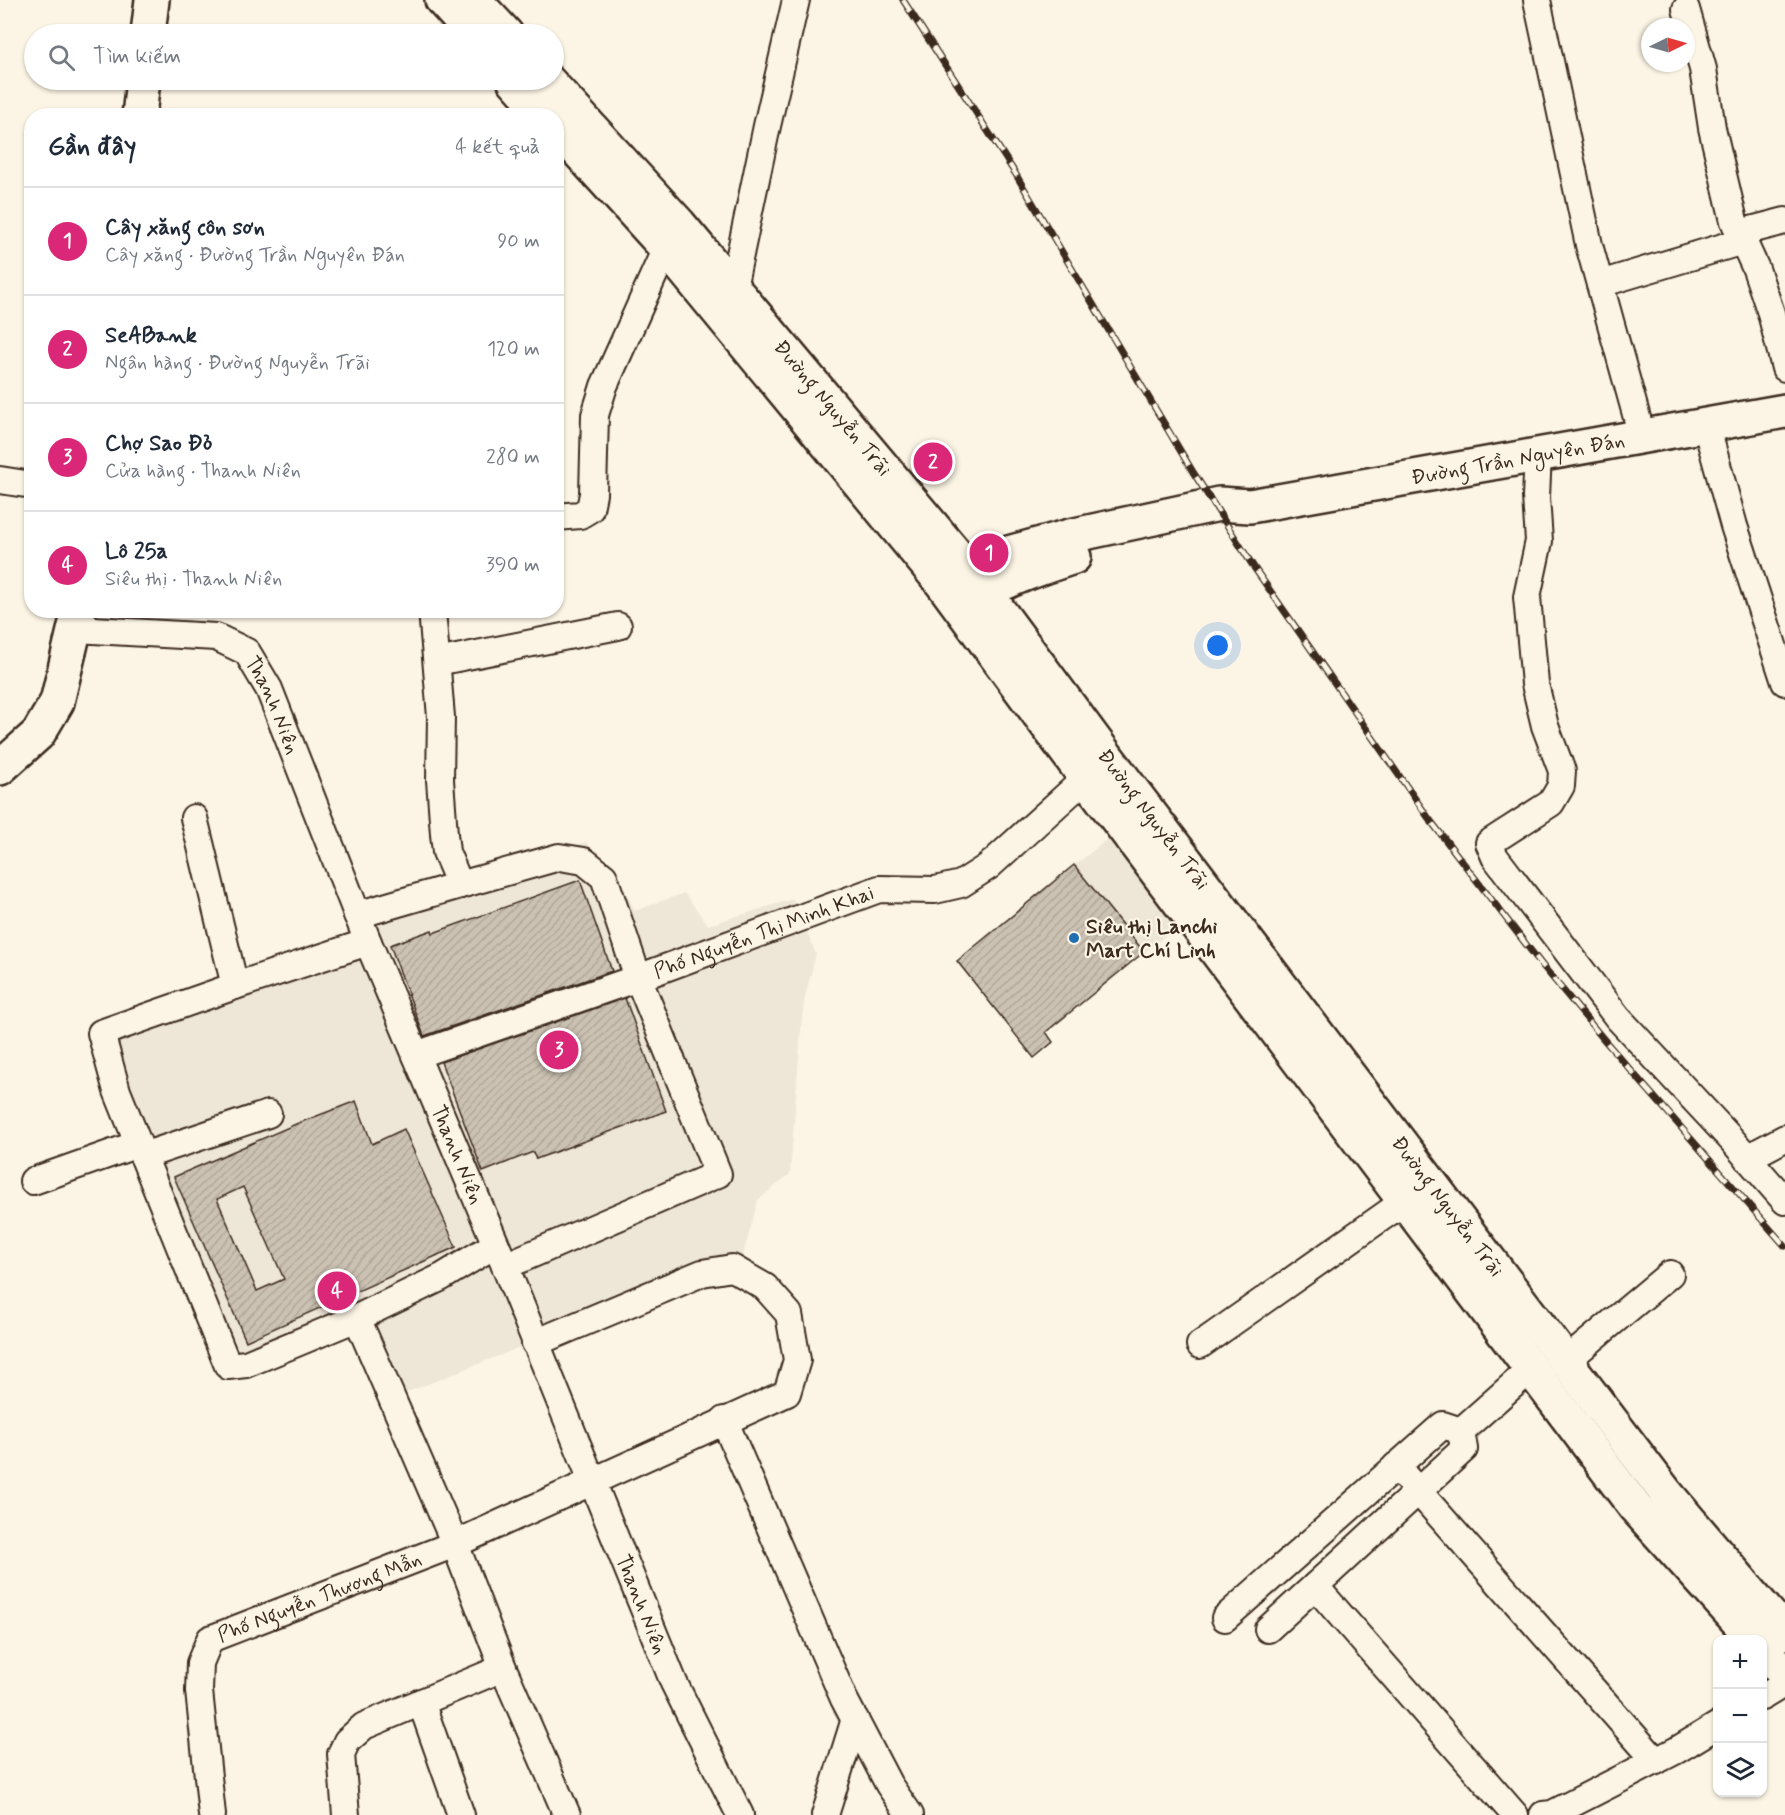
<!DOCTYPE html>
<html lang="vi">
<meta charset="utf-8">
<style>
:root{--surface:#fff;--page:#f2f2f3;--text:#1f2937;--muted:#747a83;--line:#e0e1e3;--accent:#db2777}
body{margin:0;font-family:Mynerve,sans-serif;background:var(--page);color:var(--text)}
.controls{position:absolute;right:18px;bottom:18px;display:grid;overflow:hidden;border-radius:12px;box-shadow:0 2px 4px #0004}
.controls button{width:54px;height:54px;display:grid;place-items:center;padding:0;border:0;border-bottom:2px solid var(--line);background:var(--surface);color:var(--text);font:30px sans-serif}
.compass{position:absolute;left:1641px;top:18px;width:54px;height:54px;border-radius:50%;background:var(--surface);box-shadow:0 2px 4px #0004;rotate:85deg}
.you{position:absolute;left:1218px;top:646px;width:21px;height:21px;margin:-15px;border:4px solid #fff;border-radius:50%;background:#1a73e8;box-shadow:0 0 0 9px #1a73e833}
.badge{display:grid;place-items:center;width:39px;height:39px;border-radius:50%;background:var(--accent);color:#fff;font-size:20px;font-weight:700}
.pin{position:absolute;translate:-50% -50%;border:3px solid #fff;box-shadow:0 2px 6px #0006}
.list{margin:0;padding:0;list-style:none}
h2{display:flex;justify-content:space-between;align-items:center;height:78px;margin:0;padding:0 24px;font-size:26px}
h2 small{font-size:20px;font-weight:400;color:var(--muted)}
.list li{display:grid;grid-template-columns:39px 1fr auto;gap:18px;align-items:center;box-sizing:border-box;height:108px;padding:0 24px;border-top:2px solid var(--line)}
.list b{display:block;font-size:22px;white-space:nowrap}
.list p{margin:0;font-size:20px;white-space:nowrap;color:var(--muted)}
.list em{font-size:20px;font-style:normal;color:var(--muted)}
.icon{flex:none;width:33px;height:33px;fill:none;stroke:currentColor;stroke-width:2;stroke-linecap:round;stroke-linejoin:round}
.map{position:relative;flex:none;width:1785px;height:1815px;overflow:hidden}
.search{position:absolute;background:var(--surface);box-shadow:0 2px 4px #0004;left:24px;top:24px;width:540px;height:66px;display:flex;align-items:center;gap:15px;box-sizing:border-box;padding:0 21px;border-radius:33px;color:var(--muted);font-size:22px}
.panel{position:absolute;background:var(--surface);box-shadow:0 2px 4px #0004;left:24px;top:108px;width:540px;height:510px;border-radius:24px}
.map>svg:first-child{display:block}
</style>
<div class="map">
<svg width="1785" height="1815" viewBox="0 0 1785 1815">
<defs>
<pattern id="building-hatch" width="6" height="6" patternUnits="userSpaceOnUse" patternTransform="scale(1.5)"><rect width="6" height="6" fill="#ccc2b3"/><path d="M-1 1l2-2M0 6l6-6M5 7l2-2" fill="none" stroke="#b0a79a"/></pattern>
</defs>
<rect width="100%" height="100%" fill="#fcf5e5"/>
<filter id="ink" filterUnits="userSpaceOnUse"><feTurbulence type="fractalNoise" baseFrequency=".0167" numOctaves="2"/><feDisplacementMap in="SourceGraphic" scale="12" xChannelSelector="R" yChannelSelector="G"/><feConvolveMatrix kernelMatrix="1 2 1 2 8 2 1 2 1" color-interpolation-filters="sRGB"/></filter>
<g filter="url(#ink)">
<g fill="#eee6d6">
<path d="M1111 836 1180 924 1046 1032 1053 1042 1034 1058 957 961Z"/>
<path d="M586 842 621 882 635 911 684 893 708 925 793 899 816 954 805 997 802 1017 790 1174 758 1200 742 1259 405 1393 370 1317 238 1361 158 1174 118 1042 355 958 383 942 370 918Z"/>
</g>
<g fill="url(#building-hatch)" stroke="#3b2a1e" stroke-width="1.5" fill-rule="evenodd">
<path d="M1074 865 1144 952 1046 1032 1053 1042 1034 1058 957 961Z"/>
<path d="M580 880 612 971 424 1036 390 945 432 930 433 933Z"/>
<path d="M625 998 666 1111 536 1159 533 1152 483 1172 441 1062Z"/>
<path d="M356 1101 372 1144 404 1129 456 1247 246 1341 174 1177 296 1124ZM243 1187 284 1279 257 1291 217 1199Z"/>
</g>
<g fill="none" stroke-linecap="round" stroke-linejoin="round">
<defs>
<g id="minor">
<path d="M1537 0 1589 245 1642 436"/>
<path d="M1686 9 1703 69 1712 128 1734 221 1756 269 1771 313 1785 368"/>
<path d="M1739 233 1785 221"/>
<path d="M1600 284 1743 241"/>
<path d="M733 288 767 126 796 0"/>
<path d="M1706 425 1734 526 1785 682"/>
<path d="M1538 453 1536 497 1539 541 1527 597 1535 684 1545 726 1562 771 1561 786 1551 803 1489 843 1495 857 1618 1018 1732 1140 1785 1201"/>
<path d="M0 480 32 485"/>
<path d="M556 517 580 515 590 509 593 494 595 415 604 386 666 248"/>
<path id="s1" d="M76 629 216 637 247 652 269 689 368 942 505 1266 674 1683 740 1815"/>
<path d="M437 662 618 626"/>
<path d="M194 818 235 986"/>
<path d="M460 885 559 857 584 861 604 877 638 978 718 1174 505 1266"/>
<path d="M357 915 460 885 446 852 444 834 440 780 441 717 432 610"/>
<path d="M368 942 235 986 101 1033 117 1091 228 1366 246 1364 357 1318 455 1544 503 1668 567 1815"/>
<path id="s2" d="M416 1055 638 978 879 889 935 890 961 884 989 866 1086 778"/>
<path d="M143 1156 268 1114"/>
<path d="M1747 1158 1785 1138"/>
<path d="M33 1181 138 1144"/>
<path d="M357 1318 442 1277 483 1252 496 1246"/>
<path d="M1200 1345 1405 1201"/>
<path d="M1566 1361 1670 1274"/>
<path d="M724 1420 844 1699 889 1785 910 1815"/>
<path d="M1461 1431 1531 1369"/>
<path d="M1396 1466 1656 1761"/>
<path d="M1315 1586 1515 1815"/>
<path d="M1225 1618 1443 1425 1461 1431"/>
<path d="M1268 1629 1464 1449 1461 1431"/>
<path d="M1762 1697 1785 1683"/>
<path d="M421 1702 461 1815"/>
<path id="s3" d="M212 1815 199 1691 200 1663 210 1639 455 1544 787 1393 797 1360 789 1314 765 1287 732 1268 702 1273 535 1343"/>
<path d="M346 1815 341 1754 347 1741 364 1726 503 1668"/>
<path d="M825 1815 855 1719"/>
<path d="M1543 1815 1552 1814 1677 1750 1718 1725"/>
</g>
<g id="highway">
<path d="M442 0 473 34"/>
<path d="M474 0 506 34"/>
<path d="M148 34 152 0"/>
<path d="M514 80 546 116"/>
<path id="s4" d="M547 80 679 224 965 565 1110 761 1666 1493 1785 1633"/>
<path d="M139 116 143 80"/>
<path d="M556 127 666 248 942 583 1086 778 1635 1507 1755 1640"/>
<path id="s5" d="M949 578 965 565 1070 536 1219 504 1250 506 1785 411"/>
<path d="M968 603C1001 581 1037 569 1074 557"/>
<path d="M0 768 38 734 57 702 79 610"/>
<path d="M1762 1648 1785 1673"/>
</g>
</defs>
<use href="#minor" stroke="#3b2a1e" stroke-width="30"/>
<use href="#highway" stroke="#3b2a1e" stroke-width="38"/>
<use href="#minor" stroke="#fcf5e5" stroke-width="26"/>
<use href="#highway" stroke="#fcf5e5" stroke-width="33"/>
<defs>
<path id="rail" d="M903 0 1015 173 1193 472 1255 569 1430 820 1542 965 1606 1042 1785 1246"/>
</defs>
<use href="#rail" stroke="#3b2a1e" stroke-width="7"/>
<use href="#rail" stroke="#fcf5e5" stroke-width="4.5" stroke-dasharray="14" stroke-linecap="butt"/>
</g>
</g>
<circle fill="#1f6fb2" stroke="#fcf5e5" stroke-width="2" cx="1074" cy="938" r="6"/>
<g text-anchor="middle" stroke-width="4.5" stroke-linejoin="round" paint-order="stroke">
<g font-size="21" fill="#3b2a1e" stroke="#fcf5e5">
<text dy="7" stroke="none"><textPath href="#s4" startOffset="435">Đường Nguyễn Trãi</textPath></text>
<text dy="7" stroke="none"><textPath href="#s5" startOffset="585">Đường Trần Nguyên Đán</textPath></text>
<text dy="7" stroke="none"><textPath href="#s1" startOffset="234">Thanh Niên</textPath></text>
<text dy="7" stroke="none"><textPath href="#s4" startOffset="957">Đường Nguyễn Trãi</textPath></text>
<text dy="7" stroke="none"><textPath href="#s2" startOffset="369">Phố Nguyễn Thị Minh Khai</textPath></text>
<text dy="7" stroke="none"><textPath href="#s1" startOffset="720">Thanh Niên</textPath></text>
<text dy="7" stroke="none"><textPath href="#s4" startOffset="1443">Đường Nguyễn Trãi</textPath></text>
<text dy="7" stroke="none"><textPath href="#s3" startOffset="296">Phố Nguyễn Thượng Mẫn</textPath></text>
<text dy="7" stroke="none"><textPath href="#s1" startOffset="1206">Thanh Niên</textPath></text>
</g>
<g font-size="21" font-weight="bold" fill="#3b2a1e" stroke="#fcf5e5" text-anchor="start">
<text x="1086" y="933">Siêu thị Lanchi<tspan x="1086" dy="24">Mart Chí Linh</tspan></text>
</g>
</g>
</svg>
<div class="controls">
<button>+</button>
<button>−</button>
<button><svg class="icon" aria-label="layers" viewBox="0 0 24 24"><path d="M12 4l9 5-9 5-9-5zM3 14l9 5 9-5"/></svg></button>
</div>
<svg class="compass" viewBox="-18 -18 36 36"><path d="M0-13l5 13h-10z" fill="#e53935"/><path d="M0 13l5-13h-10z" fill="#747a83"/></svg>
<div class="you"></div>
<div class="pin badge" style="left:989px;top:553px">1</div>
<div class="pin badge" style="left:933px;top:462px">2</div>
<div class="pin badge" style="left:559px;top:1050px">3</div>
<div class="pin badge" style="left:337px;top:1291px">4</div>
<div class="search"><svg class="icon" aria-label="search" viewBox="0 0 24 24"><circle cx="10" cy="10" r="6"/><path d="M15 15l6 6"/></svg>Tìm kiếm</div>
<section class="panel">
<h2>Gần đây<small>4 kết quả</small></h2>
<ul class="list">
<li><span class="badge">1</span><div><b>Cây xăng côn sơn</b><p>Cây xăng · Đường Trần Nguyên Đán</p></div><em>90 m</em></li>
<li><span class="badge">2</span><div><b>SeABank</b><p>Ngân hàng · Đường Nguyễn Trãi</p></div><em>120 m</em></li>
<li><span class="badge">3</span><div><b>Chợ Sao Đỏ</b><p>Cửa hàng · Thanh Niên</p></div><em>280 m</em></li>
<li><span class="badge">4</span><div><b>Lô 25a</b><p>Siêu thị · Thanh Niên</p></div><em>390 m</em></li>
</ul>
</section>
</div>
